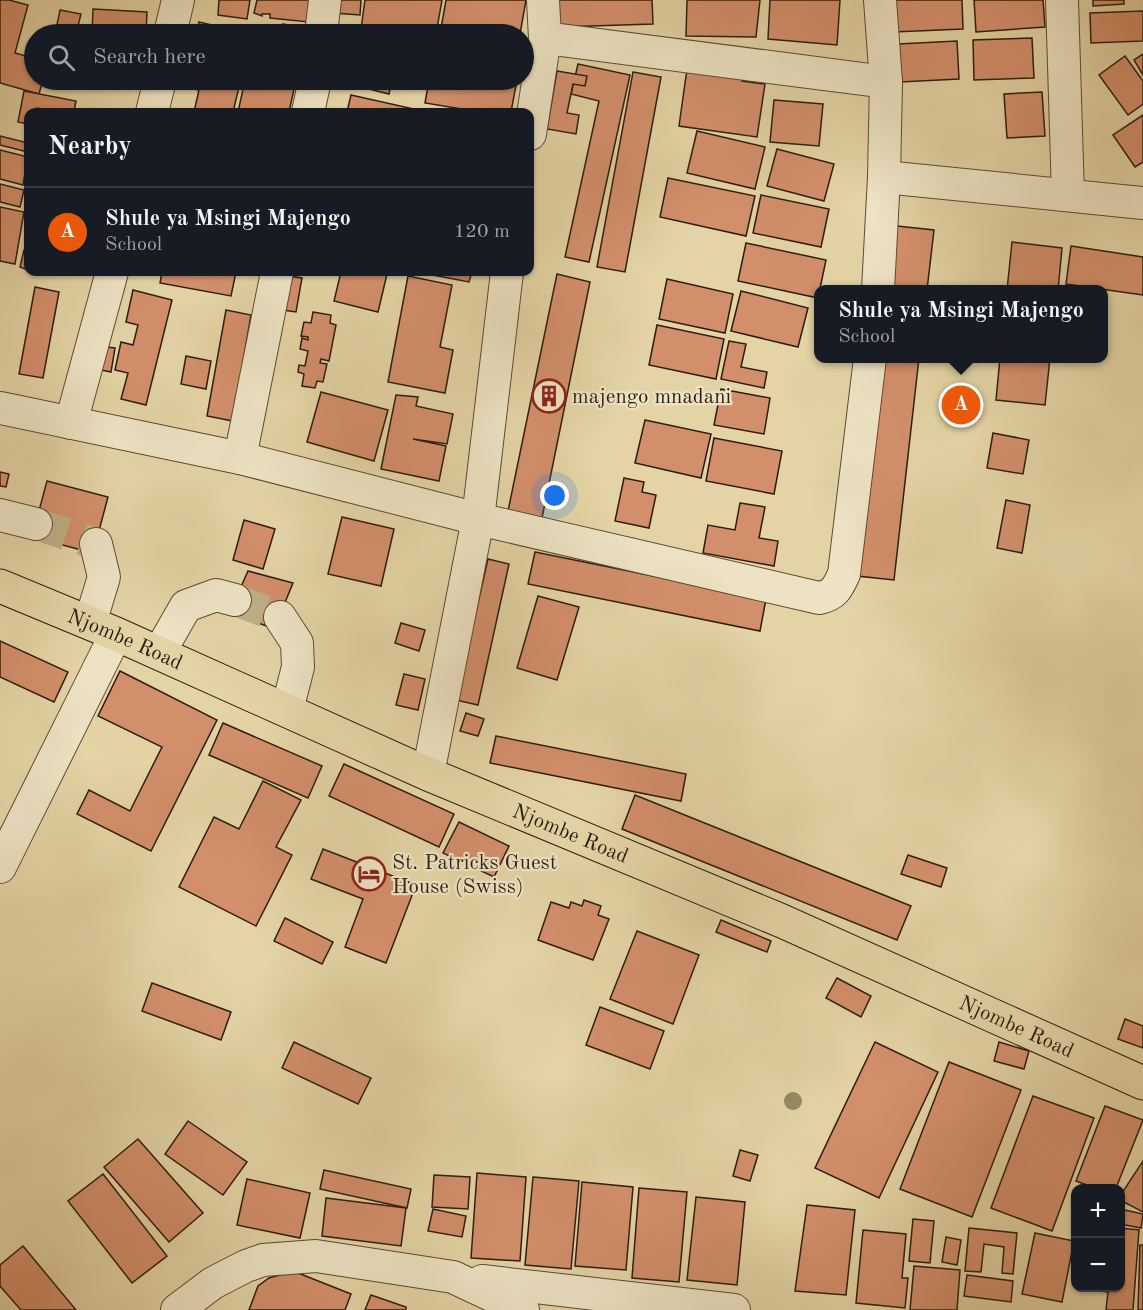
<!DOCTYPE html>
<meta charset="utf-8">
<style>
:root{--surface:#171b24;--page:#20242c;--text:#f1f3f6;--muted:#9ea1a6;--line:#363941;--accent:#ea580c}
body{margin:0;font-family:"Old Standard TT",serif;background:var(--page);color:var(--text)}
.controls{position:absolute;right:18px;bottom:18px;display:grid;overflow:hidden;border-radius:12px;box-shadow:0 2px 4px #0004}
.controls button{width:54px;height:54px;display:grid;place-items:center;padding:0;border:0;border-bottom:2px solid var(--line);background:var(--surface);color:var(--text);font:30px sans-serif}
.you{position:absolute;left:555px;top:496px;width:21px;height:21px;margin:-15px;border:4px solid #fff;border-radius:50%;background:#1a73e8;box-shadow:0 0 0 9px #1a73e833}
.badge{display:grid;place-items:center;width:39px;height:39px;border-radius:50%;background:var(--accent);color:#fff;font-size:20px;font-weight:700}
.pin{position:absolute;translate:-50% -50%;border:3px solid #fff;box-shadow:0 2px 6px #0006}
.popup{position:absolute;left:814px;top:285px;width:294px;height:78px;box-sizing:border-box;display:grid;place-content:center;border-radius:12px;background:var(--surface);filter:drop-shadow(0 2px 4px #0005);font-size:20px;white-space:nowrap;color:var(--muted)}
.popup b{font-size:22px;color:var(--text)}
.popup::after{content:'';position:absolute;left:50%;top:100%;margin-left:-12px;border:12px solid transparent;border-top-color:var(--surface)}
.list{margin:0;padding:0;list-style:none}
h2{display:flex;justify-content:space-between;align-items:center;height:78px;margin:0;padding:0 24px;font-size:26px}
h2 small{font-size:20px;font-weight:400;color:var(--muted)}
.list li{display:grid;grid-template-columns:39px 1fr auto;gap:18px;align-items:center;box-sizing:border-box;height:90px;padding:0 24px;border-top:2px solid var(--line)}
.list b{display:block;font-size:22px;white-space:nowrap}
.list p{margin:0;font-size:20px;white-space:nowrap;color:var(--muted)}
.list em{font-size:20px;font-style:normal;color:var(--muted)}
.icon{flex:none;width:33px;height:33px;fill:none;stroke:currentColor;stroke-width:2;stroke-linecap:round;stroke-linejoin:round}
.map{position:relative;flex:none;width:1143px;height:1310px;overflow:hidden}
.search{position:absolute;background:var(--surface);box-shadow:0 2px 4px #0004;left:24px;top:24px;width:510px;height:66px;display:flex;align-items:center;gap:15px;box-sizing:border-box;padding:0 21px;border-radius:33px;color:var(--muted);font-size:22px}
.panel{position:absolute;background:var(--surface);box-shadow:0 2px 4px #0004;left:24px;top:108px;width:510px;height:168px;border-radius:12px}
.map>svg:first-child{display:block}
</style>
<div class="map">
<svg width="1143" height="1310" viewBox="0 0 1143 1310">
<rect width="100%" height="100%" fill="#e4d4a5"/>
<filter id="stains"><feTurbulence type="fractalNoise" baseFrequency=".00333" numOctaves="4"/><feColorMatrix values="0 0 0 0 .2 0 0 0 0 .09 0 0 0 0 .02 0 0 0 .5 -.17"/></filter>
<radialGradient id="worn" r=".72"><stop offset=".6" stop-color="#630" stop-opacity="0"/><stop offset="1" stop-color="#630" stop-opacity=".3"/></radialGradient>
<g fill="#d38f6b" stroke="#2d1d10" stroke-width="1.5">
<path d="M0 0H9L28 5 15 53 34 58V80H43L39 94 0 83Z"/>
<path d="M219 0H250L247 19 218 15Z"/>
<path d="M257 0H311L309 22 270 18V14H262V16L254 13Z"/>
<path d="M334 0H361L360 15 333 13Z"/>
<path d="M365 0H442L436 34H399L361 29Z"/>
<path d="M446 0H526L520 34H440Z"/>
<path d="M559 0H652L653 24 560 27Z"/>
<path d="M687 0H760L756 37 686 36Z"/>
<path d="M770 0H840L837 45 768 39Z"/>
<path d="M892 0H962L963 29 893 32Z"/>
<path d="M974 0H1043L1045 27 976 32Z"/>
<path d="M1093 0H1124V4L1093 6Z"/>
<path d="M93 9 147 12 146 34H92Z"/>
<path d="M60 10 81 14 76 34H55Z"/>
<path d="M1143 11V41L1091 43 1090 13Z"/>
<path d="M199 22 229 29 227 34H196Z"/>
<path d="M283 24 309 29 308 34H281Z"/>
<path d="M1032 38 1034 78 974 80 973 40Z"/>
<path d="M957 41 959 79 900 82 898 44Z"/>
<path d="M1143 54V75L1134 60Z"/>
<path d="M1125 56 1143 81V104L1128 115 1099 75Z"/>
<path d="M578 64 630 75 589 262 565 257 599 101 571 94Z"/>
<path d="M687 69 743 76 742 81 765 84 757 137 679 126Z"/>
<path d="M557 71 587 76 585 86 573 84 567 113 579 115 576 134 547 129Z"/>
<path d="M633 72 661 77 625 272 597 267Z"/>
<path d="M186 80H223L240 83 233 112H194L199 90 184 87Z"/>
<path d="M245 80H296L289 112H238Z"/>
<path d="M359 80H392L389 94 357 86Z"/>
<path d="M429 80H517L511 112H480L425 103Z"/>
<path d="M24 91 76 101 74 112H49L50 110 37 108 36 112H28V124L18 122Z"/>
<path d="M1042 92 1045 136 1007 138 1004 94Z"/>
<path d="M351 95 423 111V112H347Z"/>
<path d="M774 100 823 104 819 146 770 142Z"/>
<path d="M1143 115V162L1135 167 1113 135Z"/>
<path d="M697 131 765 147 755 189 687 173Z"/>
<path d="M0 136 28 143V152L0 145Z"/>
<path d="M777 149 834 164 824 201 767 186Z"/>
<path d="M0 150 28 157 23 185 0 179Z"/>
<path d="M668 178 755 196 746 236 660 217Z"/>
<path d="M0 184 24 190 20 207 0 202Z"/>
<path d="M761 195 829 209 821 247 753 233Z"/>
<path d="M0 207 24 212 15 264 0 261Z"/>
<path d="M897 226 934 230 927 290H890Z"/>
<path d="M1012 242 1062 248 1058 290H1007Z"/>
<path d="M746 243 826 260 818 298 738 281Z"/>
<path d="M1071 246 1143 257V295L1066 284Z"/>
<path d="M24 250 28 252V270L20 267Z"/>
<path d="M162 272H236L231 296 160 283Z"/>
<path d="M341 272H376L387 274 378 312 334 301Z"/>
<path d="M417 272H472L469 282Z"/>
<path d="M557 274 590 282 542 518 508 511Z"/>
<path d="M282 275 302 278 296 312 276 309Z"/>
<path d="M408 276 452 285 440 347 453 350 445 393 388 382Z"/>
<path d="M667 279 733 294 725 333 659 319Z"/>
<path d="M35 287 59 292 43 378 19 374Z"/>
<path d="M133 290 172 300 146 405 121 399 128 373 115 370 121 342 133 345 138 325 126 322Z"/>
<path d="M741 291 808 308 798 347 731 331Z"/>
<path d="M226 310 251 315 233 421 207 416Z"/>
<path d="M313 312 331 315 330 323 336 325 329 361 321 359 320 363 327 364 323 382 317 381 315 388 302 386 304 374 298 372 299 365 305 366 308 351 300 349 302 338 308 340V337L301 336 304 322 311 323Z"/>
<path d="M657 325 724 339 716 379 649 365Z"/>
<path d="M729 341 746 344 741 367 767 372 764 388 721 379Z"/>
<path d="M106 347 115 348 111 372 101 370Z"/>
<path d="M186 356 211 361 206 389 181 384Z"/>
<path d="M882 358H919L894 580 857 576Z"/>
<path d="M1000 358H1050L1045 405 996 400Z"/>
<path d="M721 389 770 398 764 434 714 425Z"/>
<path d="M321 392 388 410 374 461 307 442Z"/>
<path d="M396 395 418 397 416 406 453 414 447 444 413 439 446 446 439 481 381 469Z"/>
<path d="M645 420 711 434 701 478 635 463Z"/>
<path d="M993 433 1029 440 1023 474 987 468Z"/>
<path d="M714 438 782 451 774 494 706 481Z"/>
<path d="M0 472 9 474 6 487 0 486Z"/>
<path d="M624 478 644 482 642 492 656 495 649 528 615 521Z"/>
<path d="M47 481 108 497 93 553 32 537Z"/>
<path d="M1006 500 1030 505 1022 553 997 548Z"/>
<path d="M740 503 765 507 759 538 778 541 774 566 703 553 708 525 735 530Z"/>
<path d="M342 517 394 529 381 586 328 574Z"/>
<path d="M244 520 275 529 263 569 233 560Z"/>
<path d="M535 552 766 599 760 631 528 584Z"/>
<path d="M488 559 509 564 478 705 456 700Z"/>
<path d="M248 571 293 583 274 629 230 612Z"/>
<path d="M538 596 579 607 557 680 517 668Z"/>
<path d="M401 623 425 630 419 651 395 643Z"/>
<path d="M0 641 68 672 54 702 0 677Z"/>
<path d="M120 671 217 720 151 851 77 814 89 790 130 811 162 747 98 716Z"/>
<path d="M404 674 425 679 418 710 396 705Z"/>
<path d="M466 713 484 719 478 736 460 731Z"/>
<path d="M223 723 322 766 308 798 209 755Z"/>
<path d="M496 736 686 774 681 801 490 763Z"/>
<path d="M344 764 454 814 439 847 329 796Z"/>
<path d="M263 781 301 800 276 847 292 855 256 926 179 887 214 817 239 829Z"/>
<path d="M635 795 911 906 897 940 622 829Z"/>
<path d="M459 822 509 846 494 877 443 853Z"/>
<path d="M323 849 416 885 386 963 345 947 363 899 311 879Z"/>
<path d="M908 855 947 868 941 887 901 874Z"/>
<path d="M584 900 601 906 598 915 609 919 593 960 538 940 551 902 569 908 571 902 582 906Z"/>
<path d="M285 918 333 942 322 964 274 941Z"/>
<path d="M721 920 771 941 767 952 716 932Z"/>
<path d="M637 931 699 955 673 1024 610 999Z"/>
<path d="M837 978 871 996 861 1017 826 998Z"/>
<path d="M152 983 231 1012 221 1040 142 1011Z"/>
<path d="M600 1007 664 1031 650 1069 586 1045Z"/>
<path d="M1125 1019 1143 1026V1048L1118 1039Z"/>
<path d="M294 1042 371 1078 358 1104 282 1068Z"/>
<path d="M875 1042 938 1072 879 1198 815 1168Z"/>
<path d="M999 1042 1029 1051 1024 1069 994 1061Z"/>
<path d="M949 1062 1021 1090 972 1217 900 1189Z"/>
<path d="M1033 1096 1094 1118 1052 1231 991 1208Z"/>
<path d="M1105 1106 1143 1120 1116 1188H1095L1076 1181Z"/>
<path d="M188 1121 247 1162 223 1195 165 1154Z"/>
<path d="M138 1139 203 1213 169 1242 104 1167Z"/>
<path d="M740 1150 758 1155 750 1181 733 1176Z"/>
<path d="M1143 1161V1212L1120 1200V1196Z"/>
<path d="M324 1170 411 1189 407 1208 320 1189Z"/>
<path d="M477 1173 526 1177 520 1261 471 1258Z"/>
<path d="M103 1174 167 1256 132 1283 68 1201Z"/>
<path d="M434 1175 470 1177 468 1209 432 1207Z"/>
<path d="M533 1177 579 1181 571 1269 525 1265Z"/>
<path d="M247 1179 310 1193 300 1238 237 1225Z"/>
<path d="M582 1182 633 1187 626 1270 575 1266Z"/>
<path d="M639 1188 687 1192 679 1282 632 1278Z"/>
<path d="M696 1197 745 1202 737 1285 687 1280Z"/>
<path d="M326 1198 406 1208 401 1246 322 1236Z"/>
<path d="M807 1205 855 1210 846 1295 795 1291Z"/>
<path d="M433 1209 466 1216 462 1237 428 1231Z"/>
<path d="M1120 1209 1143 1214 1141 1228 1120 1224Z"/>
<path d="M913 1219 934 1221 930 1263 909 1261Z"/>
<path d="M969 1228 1017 1233 1013 1274 1002 1273 1004 1247 984 1244 981 1272 965 1271Z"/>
<path d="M1120 1228 1139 1230 1133 1310H1106L1108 1292 1092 1290V1288H1120Z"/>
<path d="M863 1230 906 1234 902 1278H908L905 1308 856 1303Z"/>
<path d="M1035 1233 1074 1241 1062 1302 1022 1294Z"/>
<path d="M946 1237 961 1240 957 1265 942 1262Z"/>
<path d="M1140 1245H1143V1310H1138Z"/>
<path d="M23 1246 76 1310H21L0 1286V1265Z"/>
<path d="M914 1266 960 1270 957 1310H910Z"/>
<path d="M293 1271 351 1294 345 1310H249L258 1286 269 1278Z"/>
<path d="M967 1275 1013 1281 1011 1302 964 1296Z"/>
<path d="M371 1295 406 1307V1310H365Z"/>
</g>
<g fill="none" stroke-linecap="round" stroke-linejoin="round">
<g stroke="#bfaf87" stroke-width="32" stroke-dasharray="32 16" stroke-linecap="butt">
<path d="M36 524 96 544"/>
<path d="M235 600 280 617"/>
</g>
<defs>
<g id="minor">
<path d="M1062 0 1068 195"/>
<path d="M170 34 178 0"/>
<path d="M321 34 325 0"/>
<path d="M545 38 886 82"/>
<path d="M152 112 160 80"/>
<path d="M308 112 315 80"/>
<path d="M530 134 545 38 543 0"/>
<path d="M884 177 1143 203"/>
<path d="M878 290 884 177 886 82 880 0"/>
<path d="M0 408 240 458 478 519 819 598C835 595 838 587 844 574L870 358"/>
<path d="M71 423 112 272"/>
<path d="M240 458 277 272"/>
<path d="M0 515 36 524"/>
<path d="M280 617 297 643 298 667 287 710"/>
<path d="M90 623 104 577 96 544"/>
<path d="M159 653 186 606 216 595 235 600"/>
<path d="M428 774 478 519 507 272"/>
<path d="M0 867 116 634"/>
<path d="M482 1281 734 1310"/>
<path d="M177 1310 213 1283 246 1266 263 1260 316 1256 453 1277 523 1310"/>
</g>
<g id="highway">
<path id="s1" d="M0 586 116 634 428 774 782 921 1143 1083"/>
</g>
</defs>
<use href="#minor" stroke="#5b4b35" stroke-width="34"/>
<use href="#highway" stroke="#2d1d10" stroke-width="35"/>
<use href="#minor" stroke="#ede3c4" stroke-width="32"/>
<use href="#highway" stroke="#e4d4a5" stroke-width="33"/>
</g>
<circle fill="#978966" cx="793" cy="1101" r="9"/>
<defs>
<symbol id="building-ring" viewBox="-11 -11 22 22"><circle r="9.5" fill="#ede3c4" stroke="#8f2418" stroke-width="1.5"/><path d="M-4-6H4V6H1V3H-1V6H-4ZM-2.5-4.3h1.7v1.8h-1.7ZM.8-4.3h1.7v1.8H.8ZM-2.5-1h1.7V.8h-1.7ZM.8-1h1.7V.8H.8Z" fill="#8f2418"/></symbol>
<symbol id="hotel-ring" viewBox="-11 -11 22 22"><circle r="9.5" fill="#ede3c4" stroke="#8f2418" stroke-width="1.5"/><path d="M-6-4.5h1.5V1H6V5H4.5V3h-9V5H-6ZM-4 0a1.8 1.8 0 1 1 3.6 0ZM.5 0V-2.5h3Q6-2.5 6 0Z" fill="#8f2418"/></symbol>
</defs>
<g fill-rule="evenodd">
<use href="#building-ring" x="530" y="377" width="38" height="38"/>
<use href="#hotel-ring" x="350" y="855" width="38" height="38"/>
</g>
<g text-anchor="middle" stroke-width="4.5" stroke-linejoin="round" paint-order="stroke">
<g font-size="21" fill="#2d1d10" stroke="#ede3c4" text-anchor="start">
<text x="572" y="403">majengo mnadani</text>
<text x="392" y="869">St. Patricks Guest<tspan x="392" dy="24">House (Swiss)</tspan></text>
</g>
<g font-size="21" fill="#2d1d10" stroke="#ede3c4">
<text dy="7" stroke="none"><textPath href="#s1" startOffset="136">Njombe Road</textPath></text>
<text dy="7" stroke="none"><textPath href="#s1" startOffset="622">Njombe Road</textPath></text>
<text dy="7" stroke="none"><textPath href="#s1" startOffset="1108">Njombe Road</textPath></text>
</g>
</g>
<rect width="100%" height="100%" filter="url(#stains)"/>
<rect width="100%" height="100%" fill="url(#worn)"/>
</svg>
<div class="controls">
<button>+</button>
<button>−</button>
</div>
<div class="you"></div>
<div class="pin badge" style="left:961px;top:405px">A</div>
<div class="popup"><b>Shule ya Msingi Majengo</b>School</div>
<div class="search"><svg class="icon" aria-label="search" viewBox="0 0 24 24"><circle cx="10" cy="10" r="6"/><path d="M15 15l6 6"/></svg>Search here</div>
<section class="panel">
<h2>Nearby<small></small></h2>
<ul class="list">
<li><span class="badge">A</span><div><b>Shule ya Msingi Majengo</b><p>School</p></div><em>120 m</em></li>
</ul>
</section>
</div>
